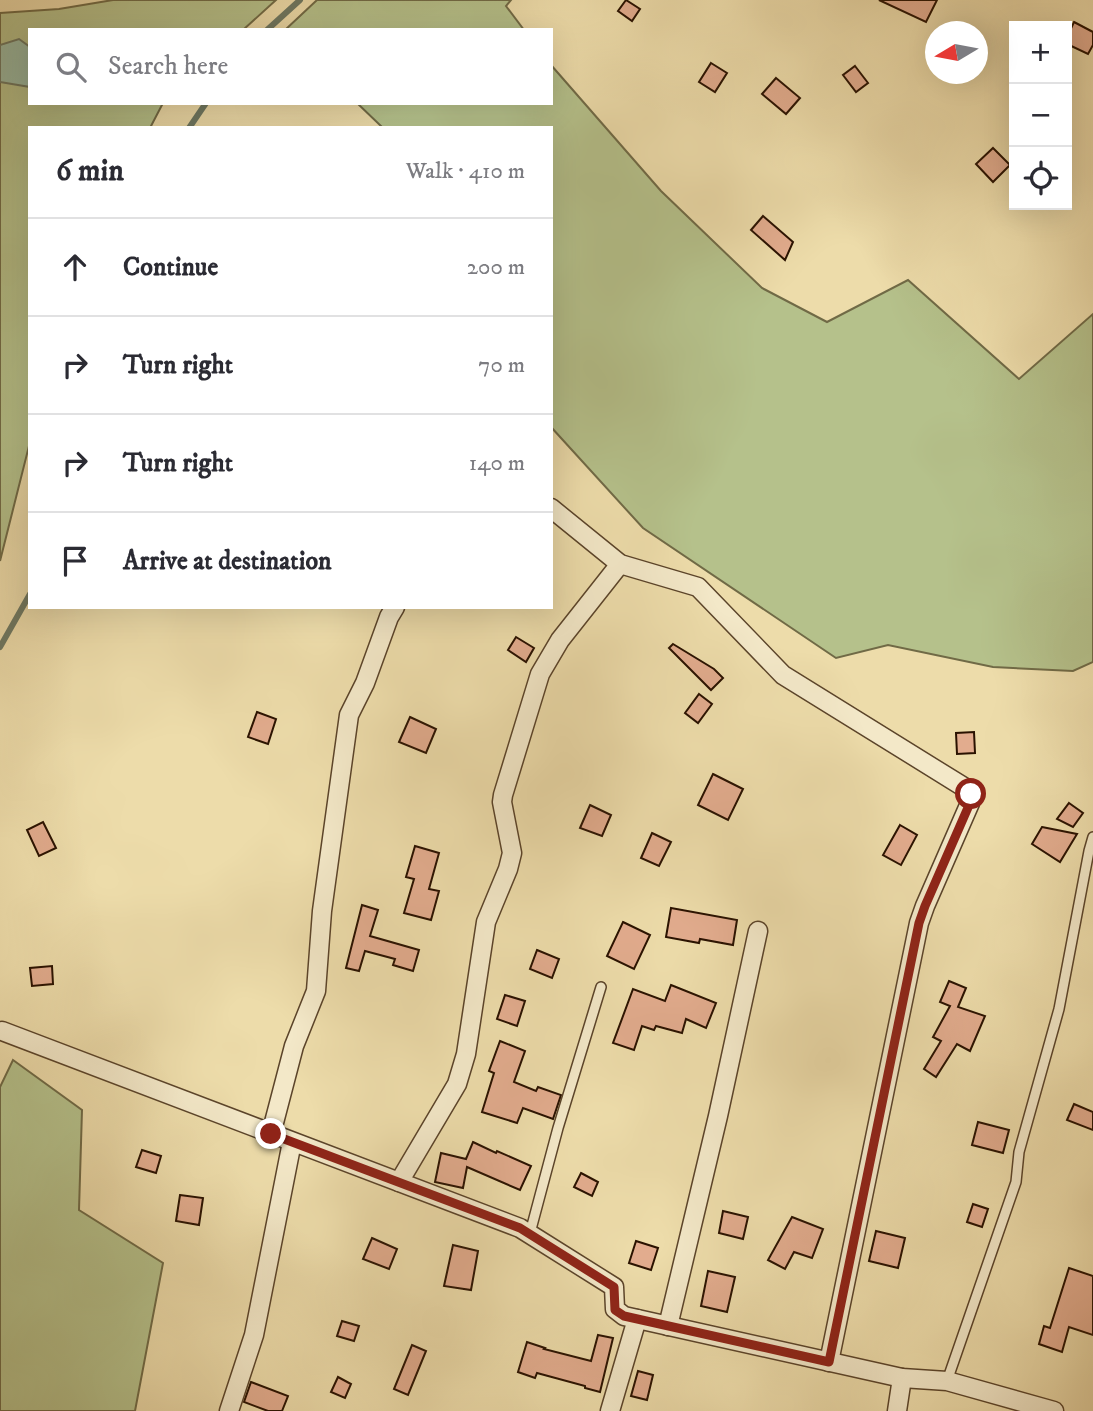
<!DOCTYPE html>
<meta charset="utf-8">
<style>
:root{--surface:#fff;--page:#f2f2f3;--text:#2b2b33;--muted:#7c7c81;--line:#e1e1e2}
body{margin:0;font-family:"IM FELL DW Pica",serif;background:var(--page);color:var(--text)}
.controls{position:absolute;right:21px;top:21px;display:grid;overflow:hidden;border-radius:0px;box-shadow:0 7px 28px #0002}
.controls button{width:63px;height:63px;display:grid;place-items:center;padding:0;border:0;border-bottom:2px solid var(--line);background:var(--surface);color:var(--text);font:35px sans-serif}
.compass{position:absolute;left:925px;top:21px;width:63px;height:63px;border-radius:50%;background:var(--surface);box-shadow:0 7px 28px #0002;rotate:260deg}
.stop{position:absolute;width:21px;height:21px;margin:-16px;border:5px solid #8f2418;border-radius:50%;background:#fff}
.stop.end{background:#8f2418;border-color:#fff;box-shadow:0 2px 7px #0008}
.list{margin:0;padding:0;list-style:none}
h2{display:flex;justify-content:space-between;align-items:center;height:91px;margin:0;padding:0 28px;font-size:30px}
h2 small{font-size:23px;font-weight:400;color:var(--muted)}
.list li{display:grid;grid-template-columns:46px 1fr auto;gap:21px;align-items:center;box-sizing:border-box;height:98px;padding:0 28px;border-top:2px solid var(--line)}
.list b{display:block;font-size:26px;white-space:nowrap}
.list em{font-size:23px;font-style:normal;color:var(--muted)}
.icon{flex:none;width:38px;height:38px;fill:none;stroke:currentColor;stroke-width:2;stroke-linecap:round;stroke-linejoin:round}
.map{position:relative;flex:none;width:1093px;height:1411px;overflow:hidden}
.search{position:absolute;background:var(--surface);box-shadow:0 7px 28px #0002;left:28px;top:28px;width:525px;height:77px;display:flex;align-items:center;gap:18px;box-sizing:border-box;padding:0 24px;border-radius:0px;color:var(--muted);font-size:26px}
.panel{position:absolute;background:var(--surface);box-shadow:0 7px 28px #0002;left:28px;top:126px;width:525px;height:483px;border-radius:0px}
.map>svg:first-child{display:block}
</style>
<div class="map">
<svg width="1093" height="1411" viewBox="0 0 1093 1411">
<rect width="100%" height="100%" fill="#eddcaa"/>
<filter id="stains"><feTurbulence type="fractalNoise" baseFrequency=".00286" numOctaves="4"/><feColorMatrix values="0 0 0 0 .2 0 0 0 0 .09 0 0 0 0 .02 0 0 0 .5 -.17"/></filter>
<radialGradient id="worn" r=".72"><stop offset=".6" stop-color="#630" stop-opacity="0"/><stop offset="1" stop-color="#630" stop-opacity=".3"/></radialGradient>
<g fill="#b5c18b" stroke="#706a46" stroke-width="2">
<path d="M113 0H276L243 30H30V103H163L150 128H30V442L0 561V13L59 9Z"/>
<path d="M317 0H511L506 6 524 30H285Z"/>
<path d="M551 65 661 191 762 288 827 322 908 280 1019 379 1093 314V662L1073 671 993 667 888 645 836 658 643 528 551 427V128H383L357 103H551Z"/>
<path d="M13 1060 82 1110 79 1210 163 1263 135 1411H0V1087Z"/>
</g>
<path fill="#9abca5" stroke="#6d7863" stroke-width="2" d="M19 39 30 47V87L0 82V45Z"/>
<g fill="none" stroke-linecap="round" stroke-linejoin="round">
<g stroke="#6d7863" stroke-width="6">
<path d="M267 30 300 0"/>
<path d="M189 128 206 103"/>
<path d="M0 647 30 594"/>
</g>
</g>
<g fill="#e2ac8e" stroke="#2a1200" stroke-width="2">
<path d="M626 0 640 9 632 21 618 11Z"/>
<path d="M879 0H937L926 22Z"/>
<path d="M1074 22 1093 32V45L1088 54 1067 44V37Z"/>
<path d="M711 63 727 73 715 92 699 82Z"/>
<path d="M855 66 868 83 856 92 843 75Z"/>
<path d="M776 78 800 98 786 114 762 94Z"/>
<path d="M993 148 1010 165 993 182 976 164Z"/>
<path d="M763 216 793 242 785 260 751 230Z"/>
<path d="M516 637 534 648 526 662 508 650Z"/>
<path d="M673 644 714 669 723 678 711 690 669 648Z"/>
<path d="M699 694 712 704 698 723 685 713Z"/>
<path d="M257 712 276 719 268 744 248 737Z"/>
<path d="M410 717 436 729 426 753 399 742Z"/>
<path d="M974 732 975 753 957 754 956 733Z"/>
<path d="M713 774 743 789 728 820 698 805Z"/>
<path d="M1069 803 1083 813 1073 827 1057 819Z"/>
<path d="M590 805 611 815 602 836 580 828Z"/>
<path d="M43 822 56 848 39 856 27 830Z"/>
<path d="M900 825 917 835 901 865 883 855Z"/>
<path d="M1042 827 1077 834 1060 862 1032 844Z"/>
<path d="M652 833 671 842 659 866 641 858Z"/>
<path d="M415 846 439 853 429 889 439 891 431 920 404 913 414 879 406 877Z"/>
<path d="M362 905 378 910 370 936 419 950 413 971 393 965 395 959 365 951 359 971 346 968Z"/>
<path d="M671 908 737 920 733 945 700 939 699 943 666 937Z"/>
<path d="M623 922 650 935 634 969 607 956Z"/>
<path d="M537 950 559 959 552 978 530 969Z"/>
<path d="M52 966 53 984 32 986 30 968Z"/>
<path d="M949 981 966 988 958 1007 985 1016 970 1051 957 1044 936 1077 924 1069 941 1041 933 1037 950 1006 940 1002Z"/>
<path d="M671 985 716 1003 706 1028 686 1019 682 1033 656 1026 654 1030 642 1026 634 1050 613 1043 633 989 665 1001Z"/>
<path d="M505 995 525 1001 517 1026 497 1019Z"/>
<path d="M500 1041 525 1051 514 1082 536 1091 538 1087 561 1095 553 1119 523 1108 517 1123 482 1112 494 1073 489 1071Z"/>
<path d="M1074 1104 1093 1112V1130L1067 1120Z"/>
<path d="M978 1122 1009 1130 1003 1153 972 1145Z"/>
<path d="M473 1142 496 1153 497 1151 531 1166 520 1190 467 1167 463 1188 435 1182 441 1153 466 1159Z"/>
<path d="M142 1150 161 1156 156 1173 136 1167Z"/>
<path d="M581 1173 598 1182 592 1196 574 1187Z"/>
<path d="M180 1195 203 1198 199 1225 176 1221Z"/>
<path d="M973 1204 988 1209 982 1227 967 1222Z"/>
<path d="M723 1211 748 1217 743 1239 719 1233Z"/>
<path d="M792 1217 823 1229 812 1258 794 1252 785 1269 768 1260Z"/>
<path d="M876 1231 905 1238 898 1268 869 1261Z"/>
<path d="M372 1238 397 1249 389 1269 363 1259Z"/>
<path d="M636 1241 658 1248 651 1270 629 1263Z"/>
<path d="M453 1245 478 1251 471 1290 444 1286Z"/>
<path d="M1069 1268 1093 1276V1335L1069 1327 1062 1352 1039 1344 1044 1326 1050 1328Z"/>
<path d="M708 1271 735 1277 727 1312 701 1306Z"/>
<path d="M342 1321 359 1326 354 1341 337 1336Z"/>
<path d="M598 1335 613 1338 600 1392 585 1388V1386L537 1373 535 1378 518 1372 527 1342 545 1348 544 1349 591 1361Z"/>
<path d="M412 1345 426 1351 408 1395 394 1389Z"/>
<path d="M638 1371 653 1375 647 1400 631 1396Z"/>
<path d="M338 1377 351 1384 345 1398 331 1392Z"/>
<path d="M251 1382 288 1396 282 1411H268L244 1402Z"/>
</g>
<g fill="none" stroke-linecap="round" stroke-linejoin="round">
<defs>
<g id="lane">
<path d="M530 1233 558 1128 601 987"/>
<path d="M947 1381 1016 1182 1019 1152 1059 1009 1089 851 1093 837"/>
</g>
<g id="street">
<path d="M551 508 620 564 698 587 783 675 967 789 971 794 970 803 925 906 919 923 829 1362"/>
<path d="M2 1031 520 1228 614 1287 615 1309 624 1316 902 1378 947 1381 1054 1411"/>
<path d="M271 1134 294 1046 316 991 322 911 349 715 365 683 389 617 395 607"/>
<path d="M399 1182 457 1084 466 1054 486 922 508 869 512 853 502 802 503 795 540 674 560 640 620 564"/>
<path d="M668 1326 718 1116 758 931"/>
<path d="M229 1411 254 1335 292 1142"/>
<path d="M610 1411 637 1319"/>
<path d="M897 1411 902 1378"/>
</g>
</defs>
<use href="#lane" stroke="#5b442a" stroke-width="12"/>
<use href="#street" stroke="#5b442a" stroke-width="21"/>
<use href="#lane" stroke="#f3e8c8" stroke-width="9"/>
<use href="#street" stroke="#f3e8c8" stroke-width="18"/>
</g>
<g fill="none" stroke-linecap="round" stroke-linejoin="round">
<path stroke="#8f2418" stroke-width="9" d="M271 1134 520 1228 614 1287 615 1310 624 1316 829 1362 919 923 925 906 970 803 971 794"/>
</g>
<rect width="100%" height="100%" filter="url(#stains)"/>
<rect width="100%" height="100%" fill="url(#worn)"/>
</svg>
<div class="controls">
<button>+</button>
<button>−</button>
<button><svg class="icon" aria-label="locate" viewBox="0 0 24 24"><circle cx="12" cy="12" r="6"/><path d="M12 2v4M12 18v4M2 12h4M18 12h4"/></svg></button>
</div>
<svg class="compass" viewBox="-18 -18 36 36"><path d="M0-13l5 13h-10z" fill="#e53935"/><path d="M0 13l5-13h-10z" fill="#7c7c81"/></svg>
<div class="stop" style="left:971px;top:794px"></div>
<div class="stop end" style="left:271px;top:1134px"></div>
<div class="search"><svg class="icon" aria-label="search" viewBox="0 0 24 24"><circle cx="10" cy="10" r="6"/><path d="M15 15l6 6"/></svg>Search here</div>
<section class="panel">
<h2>6 min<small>Walk · 410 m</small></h2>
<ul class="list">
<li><svg class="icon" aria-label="ahead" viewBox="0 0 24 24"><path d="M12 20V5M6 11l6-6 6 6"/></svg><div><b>Continue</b></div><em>200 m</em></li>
<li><svg class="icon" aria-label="right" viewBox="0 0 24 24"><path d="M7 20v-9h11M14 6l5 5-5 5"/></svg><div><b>Turn right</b></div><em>70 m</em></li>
<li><svg class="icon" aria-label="right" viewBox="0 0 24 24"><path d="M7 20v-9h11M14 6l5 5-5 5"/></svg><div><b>Turn right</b></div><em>140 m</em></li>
<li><svg class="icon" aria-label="arrive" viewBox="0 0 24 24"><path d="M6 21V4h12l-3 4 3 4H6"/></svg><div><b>Arrive at destination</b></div></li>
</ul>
</section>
</div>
